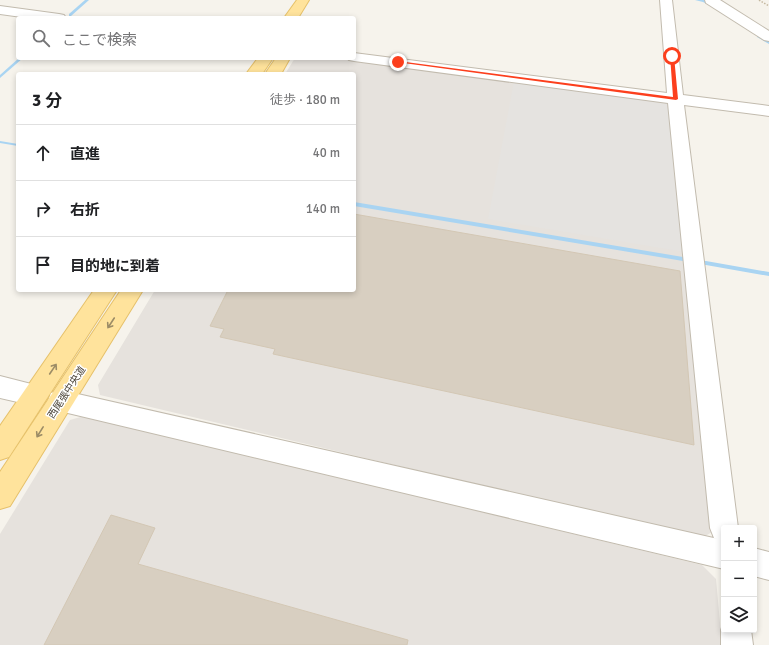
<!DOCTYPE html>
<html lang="ja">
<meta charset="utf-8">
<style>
:root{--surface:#fff;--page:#f6f6f6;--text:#202124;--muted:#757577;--line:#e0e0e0}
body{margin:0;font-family:Signika,"Noto Sans JP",sans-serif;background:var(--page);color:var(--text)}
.controls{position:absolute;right:12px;bottom:12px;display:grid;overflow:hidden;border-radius:4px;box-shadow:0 2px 6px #0003}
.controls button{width:36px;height:36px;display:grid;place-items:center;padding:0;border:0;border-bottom:1px solid var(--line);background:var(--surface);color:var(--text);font:20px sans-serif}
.stop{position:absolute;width:12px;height:12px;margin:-9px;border:3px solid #fc3f1d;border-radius:50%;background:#fff}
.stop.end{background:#fc3f1d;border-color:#fff;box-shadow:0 1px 4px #0008}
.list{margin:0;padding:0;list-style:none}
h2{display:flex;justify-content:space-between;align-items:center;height:52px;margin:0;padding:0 16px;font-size:17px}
h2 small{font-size:13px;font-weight:400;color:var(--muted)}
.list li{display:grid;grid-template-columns:26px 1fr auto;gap:12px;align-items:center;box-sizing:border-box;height:56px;padding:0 16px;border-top:1px solid var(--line)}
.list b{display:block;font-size:15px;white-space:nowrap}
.list em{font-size:13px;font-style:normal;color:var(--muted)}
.icon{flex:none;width:22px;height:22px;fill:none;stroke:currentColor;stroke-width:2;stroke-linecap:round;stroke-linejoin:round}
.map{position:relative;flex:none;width:769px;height:645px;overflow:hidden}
.search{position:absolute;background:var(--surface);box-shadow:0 2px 6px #0003;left:16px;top:16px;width:340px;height:44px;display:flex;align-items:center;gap:10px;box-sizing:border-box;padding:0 14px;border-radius:4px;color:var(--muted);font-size:15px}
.panel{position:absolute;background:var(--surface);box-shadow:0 2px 6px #0003;left:16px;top:72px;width:340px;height:220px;border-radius:4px}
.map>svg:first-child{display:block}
</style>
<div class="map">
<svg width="769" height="645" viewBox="0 0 769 645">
<rect width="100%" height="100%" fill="#f6f3ec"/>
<g fill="#e6e2dd">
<path d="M295 58H332L665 100 671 105 712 532 702 538 100 395 98 385 155 290H354V74H285Z"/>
<path d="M84 416 702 565 716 579 722 645H0V534L70 420Z"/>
</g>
<path fill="#e5e3e0" d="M514 81 665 100 671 105 685 252 488 219Z"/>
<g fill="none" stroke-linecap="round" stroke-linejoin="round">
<g fill="#a9d4f2" fill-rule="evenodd">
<path d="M85 0H89L71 16H69V14Z"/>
<path d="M695 0H705L714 5 711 6 703 2Z"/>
<path d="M757 35H759L769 41V44L757 37Z"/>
<path d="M19 58H23L0 78V75Z"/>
<path d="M0 141 18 144V146L0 143Z"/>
<path d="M354 202 683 257 686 259 683 261 354 206Z"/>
<path d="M704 261H706L769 272V276L706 265H704L703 263Z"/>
</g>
</g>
<g fill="#d8cfc1" stroke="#d3c7b4">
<path d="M354 214 680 271 694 445 273 354 275 349 220 337 224 329 210 326 228 290H354Z"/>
<path d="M111 515 155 528 138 564 408 640 407 645H44Z"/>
</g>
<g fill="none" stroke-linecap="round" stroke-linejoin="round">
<defs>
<g id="minor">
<path d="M660 0H672L683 95 769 106V116L684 105 738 528H724V569L51 409 48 401 51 393 60 390 718 539 714 538 710 528 668 103 354 61 349 60 347 58H354V53L667 93Z"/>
<path d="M705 0H720L769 31V41L764 40 706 3Z"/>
<path d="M0 6 59 14 64 15 66 18H29L0 14Z"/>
<path d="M0 376 43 387 47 395 43 403 35 406 0 398Z"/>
<path d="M754 548 769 552V580L754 576Z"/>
<path d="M724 622V630H751L753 645H721V630Z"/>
</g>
<g id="major">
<path d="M297 0H309L298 18H284Z"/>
<path d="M258 58H273L262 74H246Z"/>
<path d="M276 58H290L281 74H265Z"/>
<path d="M94 290H117L9 457 0 460V426Z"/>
<path d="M121 290H143L10 506 0 509V472Z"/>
</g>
</defs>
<use href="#minor" stroke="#c2bbae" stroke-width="2"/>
<use href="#major" stroke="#e6c16a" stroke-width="2"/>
<path stroke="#c4b79f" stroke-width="1.5" stroke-dasharray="1.5 1.5" stroke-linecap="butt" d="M759 0 769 6"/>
<use href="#minor" fill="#fff" fill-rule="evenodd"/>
<use href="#major" fill="#ffe39c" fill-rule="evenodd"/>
</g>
<defs><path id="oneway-shaft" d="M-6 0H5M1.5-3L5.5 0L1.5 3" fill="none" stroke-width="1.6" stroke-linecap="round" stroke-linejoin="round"/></defs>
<g stroke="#9c8c66">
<use href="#oneway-shaft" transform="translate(111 323) rotate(123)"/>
<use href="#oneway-shaft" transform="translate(53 369) rotate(-56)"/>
<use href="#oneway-shaft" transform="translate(40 432) rotate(122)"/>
</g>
<path fill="#fc3f1d" d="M670 55 674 56 678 99 676 100 396 62 398 61 673 97Z"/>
<g text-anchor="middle" stroke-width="3" stroke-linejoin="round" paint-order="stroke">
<g font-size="10" fill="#4b4439" stroke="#fff">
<text transform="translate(66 392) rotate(-57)" y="4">西尾張中央道</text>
</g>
</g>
</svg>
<div class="controls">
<button>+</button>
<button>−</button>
<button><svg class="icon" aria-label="layers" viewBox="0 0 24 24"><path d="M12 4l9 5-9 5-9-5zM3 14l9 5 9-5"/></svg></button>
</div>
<div class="stop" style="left:672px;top:56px"></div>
<div class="stop end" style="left:398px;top:62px"></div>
<div class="search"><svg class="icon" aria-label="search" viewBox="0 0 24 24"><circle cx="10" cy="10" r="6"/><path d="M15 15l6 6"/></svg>ここで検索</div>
<section class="panel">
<h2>3 分<small>徒歩 · 180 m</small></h2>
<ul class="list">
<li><svg class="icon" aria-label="ahead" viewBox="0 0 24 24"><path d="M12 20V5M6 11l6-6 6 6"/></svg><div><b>直進</b></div><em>40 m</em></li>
<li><svg class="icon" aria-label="right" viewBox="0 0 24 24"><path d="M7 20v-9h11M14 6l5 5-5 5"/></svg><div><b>右折</b></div><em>140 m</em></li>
<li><svg class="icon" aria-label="arrive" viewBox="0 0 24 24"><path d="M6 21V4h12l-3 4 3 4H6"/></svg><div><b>目的地に到着</b></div></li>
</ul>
</section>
</div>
